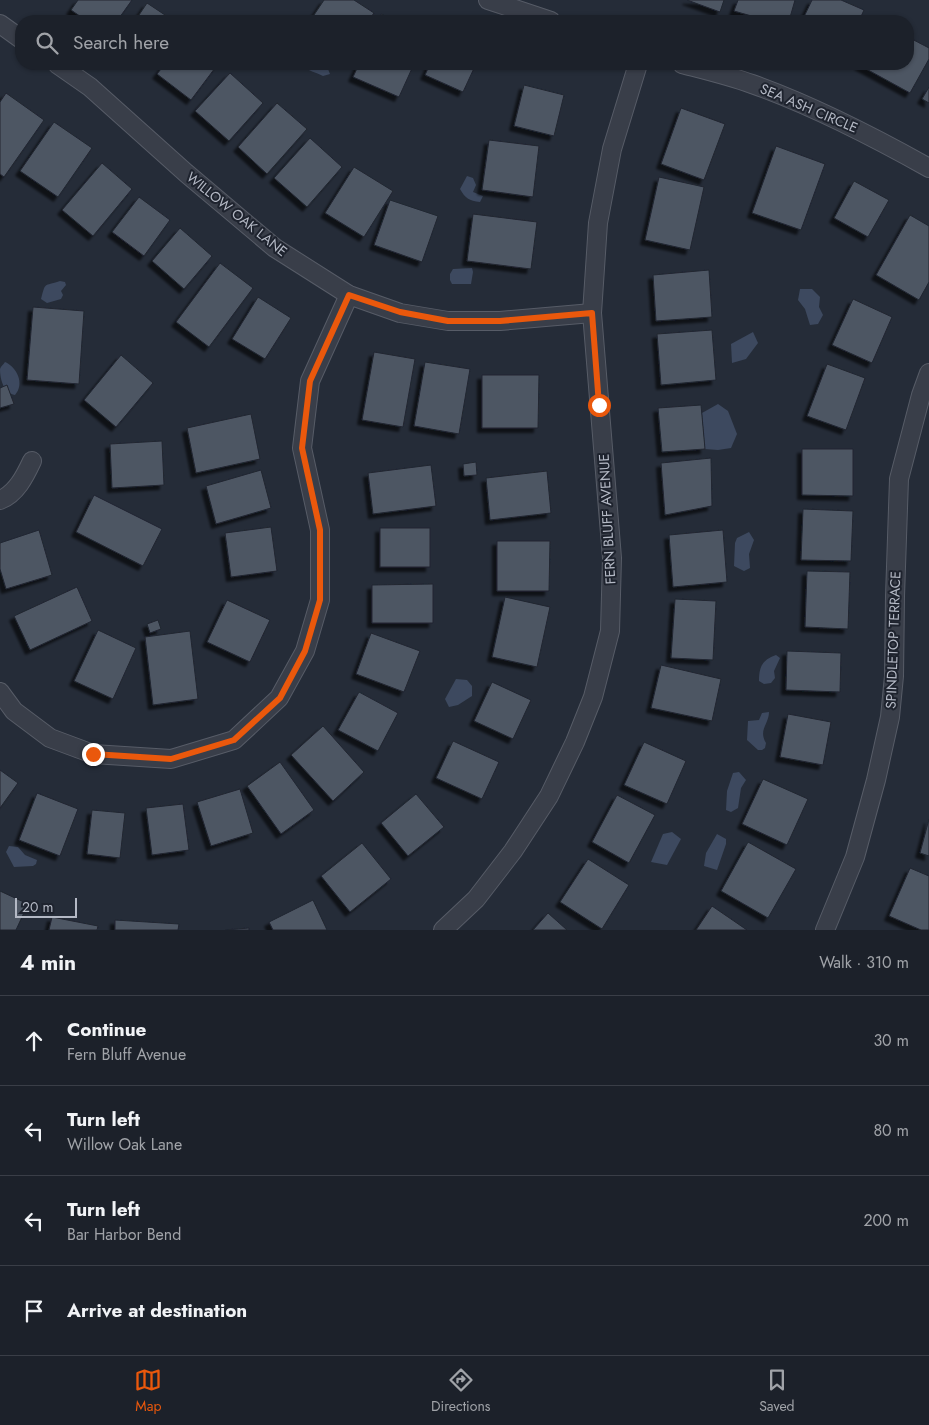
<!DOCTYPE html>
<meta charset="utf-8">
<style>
:root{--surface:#1c212a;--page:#292e36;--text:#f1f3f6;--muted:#a0a3a8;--line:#3a3e47;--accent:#ea580c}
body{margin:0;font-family:Jost,sans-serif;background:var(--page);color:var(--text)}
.scale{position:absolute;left:15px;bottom:12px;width:62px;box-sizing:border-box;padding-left:5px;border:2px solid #b4b9c5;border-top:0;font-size:14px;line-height:18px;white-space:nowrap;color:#b4b9c5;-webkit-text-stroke:4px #1e232e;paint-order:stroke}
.stop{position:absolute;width:15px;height:15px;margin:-11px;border:4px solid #ea580c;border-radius:50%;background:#fff}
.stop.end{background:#ea580c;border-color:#fff;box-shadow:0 1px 5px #0008}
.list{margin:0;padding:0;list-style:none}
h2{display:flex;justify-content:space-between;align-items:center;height:65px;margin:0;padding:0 20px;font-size:21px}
h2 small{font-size:16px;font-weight:400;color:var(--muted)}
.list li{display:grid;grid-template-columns:32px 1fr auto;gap:15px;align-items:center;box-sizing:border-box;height:90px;padding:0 20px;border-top:1px solid var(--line)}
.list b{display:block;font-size:19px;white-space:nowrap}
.list p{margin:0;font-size:16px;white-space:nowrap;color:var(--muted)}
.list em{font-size:16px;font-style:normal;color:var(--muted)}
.icon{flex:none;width:28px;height:28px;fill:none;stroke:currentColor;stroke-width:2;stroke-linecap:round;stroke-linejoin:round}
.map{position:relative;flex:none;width:929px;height:930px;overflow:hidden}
.search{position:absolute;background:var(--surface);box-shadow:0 1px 4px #0004;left:15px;right:15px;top:15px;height:55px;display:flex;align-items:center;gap:12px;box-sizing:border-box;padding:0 18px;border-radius:20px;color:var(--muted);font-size:19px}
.sheet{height:425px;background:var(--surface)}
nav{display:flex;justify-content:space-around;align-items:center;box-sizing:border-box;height:70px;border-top:1px solid var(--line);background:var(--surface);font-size:14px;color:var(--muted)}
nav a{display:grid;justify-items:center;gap:2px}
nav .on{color:var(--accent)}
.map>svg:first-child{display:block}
</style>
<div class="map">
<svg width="929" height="930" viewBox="0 0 929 930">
<defs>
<filter id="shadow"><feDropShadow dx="-4.5" dy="4.5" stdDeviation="1" flood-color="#0009"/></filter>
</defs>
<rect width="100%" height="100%" fill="#252c38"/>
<g fill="#3d495f">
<path d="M304 64H326L330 74 323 76C316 72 308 71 302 66Z"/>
<path d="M467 176 473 178 476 185 473 192 483 196 480 202C469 201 465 198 460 189Z"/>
<path d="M472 268 473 272 471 284H452L450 280V274L453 269Z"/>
<path d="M60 281 65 282 66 285 61 291 63 295 61 299 47 303 41 299C46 281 43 287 60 281Z"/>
<path d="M800 289H812L820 297 819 307 823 315 818 324 810 325 805 309 798 300Z"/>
<path d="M753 332 758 343 746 359 732 363 731 344Z"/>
<path d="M5 362C17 367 25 384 15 395 4 393 0 380 0 369 1 366 3 365 5 362Z"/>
<path d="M718 404 728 411 737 434 731 448 718 450 705 449 702 413Z"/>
<path d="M749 532 754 540 749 554 750 568 744 571 734 566 735 543 737 538Z"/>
<path d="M776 655 780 658 774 671 775 678 771 683 764 684 759 681C759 667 762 660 776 655Z"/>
<path d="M456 679 467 680 472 686V696L458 705 449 707 445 699Z"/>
<path d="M769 712C769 724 758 730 766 743L765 748 762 750H758L747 740 748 721 759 720 762 713Z"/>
<path d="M739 772 746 780 741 788 738 808 731 812 726 810 727 791 733 773Z"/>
<path d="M672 832 681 839 667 865 651 862 663 834Z"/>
<path d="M717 834 726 839V844L717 870 704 866 706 853Z"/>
<path d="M9 846 18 847 25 855 37 860 36 864 33 866 14 867 6 852Z"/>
</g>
<g fill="#4e5664" stroke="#202530" filter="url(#shadow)">
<path d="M78 0H132L117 21H87L71 10Z"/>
<path d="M324 0H354L374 13 368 21H310Z"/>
<path d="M687 0H724L720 12Z"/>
<path d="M738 0H795L789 21H769L734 11Z"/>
<path d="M812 0H841L864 10 859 21H802Z"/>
<path d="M147 3 174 21H135Z"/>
<path d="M381 14 397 21H378Z"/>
<path d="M908 37 929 48V59L910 93 859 65 908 64Z"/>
<path d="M165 64H218L191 100 157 74Z"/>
<path d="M359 64H414L399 97 353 77Z"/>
<path d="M430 64H476L463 92 425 75Z"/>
<path d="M230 73 263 103 229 141 195 111Z"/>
<path d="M524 85 564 95 554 136 514 126Z"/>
<path d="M929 87V103L922 99Z"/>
<path d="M6 93 44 120 4 177 0 174V102Z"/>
<path d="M277 103 307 129 267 174 238 147Z"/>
<path d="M681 108 725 124 704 180 661 164Z"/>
<path d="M54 122 92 148 58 197 20 171Z"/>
<path d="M310 138 342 167 307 207 274 178Z"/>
<path d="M489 140 539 146 533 197 482 190Z"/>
<path d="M776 146 825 164 801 230 752 213Z"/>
<path d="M102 163 132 189 93 236 62 210Z"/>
<path d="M354 167 393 191 364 237 325 213Z"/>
<path d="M659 177 704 187 690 250 645 240Z"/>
<path d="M854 181 889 200 868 237 834 218Z"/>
<path d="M139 197 170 220 144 256 112 232Z"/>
<path d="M390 200 438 216 422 262 374 245Z"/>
<path d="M473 214 537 222 531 269 467 261Z"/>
<path d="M910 215 929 226V282L919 300 876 275Z"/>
<path d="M180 228 212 256 184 289 152 261Z"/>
<path d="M220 263 253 288 209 347 176 322Z"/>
<path d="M709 270 712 317 656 321 653 275Z"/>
<path d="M258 297 291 318 265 359 232 339Z"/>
<path d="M853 299 892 317 872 363 832 345Z"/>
<path d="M33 307 84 311 79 384 27 380Z"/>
<path d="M712 330 716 380 661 385 657 334Z"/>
<path d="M374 352 415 359 403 427 362 420Z"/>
<path d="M121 355 153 383 116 427 84 400Z"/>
<path d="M425 362 470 369 459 434 414 426Z"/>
<path d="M827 364 865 378 846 430 807 416Z"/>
<path d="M482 375H539L538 428H482Z"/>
<path d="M7 385 14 404 0 408V388Z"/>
<path d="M701 405 705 449 662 452 658 408Z"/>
<path d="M251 414 260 459 196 473 187 428Z"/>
<path d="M162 441 164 485 112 488 110 444Z"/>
<path d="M802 449H853V496L802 495Z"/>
<path d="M711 458 712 506 665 515 661 463Z"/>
<path d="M476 462 477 475 464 476 463 464Z"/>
<path d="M431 465 436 506 373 514 368 473Z"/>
<path d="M261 470 271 508 216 524 206 486Z"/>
<path d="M547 471 551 513 490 520 486 478Z"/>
<path d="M94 495 162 529 143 566 76 532Z"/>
<path d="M803 509 853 511 851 561 801 560Z"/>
<path d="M271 527 277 571 231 577 225 533Z"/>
<rect x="380" y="528" width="50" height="39"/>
<path d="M39 530 52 575 6 589 0 569V543Z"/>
<path d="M723 530 727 582 673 587 669 535Z"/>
<path d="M497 541H550L549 591H497Z"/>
<path d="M807 571 850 572 848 629 805 627Z"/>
<path d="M433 584V623H372V585Z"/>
<path d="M77 587 92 621 30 650 14 616Z"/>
<path d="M505 597 550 607 537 667 492 657Z"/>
<path d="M675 599 716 601 713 660 671 658Z"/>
<path d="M227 600 270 620 250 662 207 642Z"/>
<path d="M158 620 161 629 150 633 147 624Z"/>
<path d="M98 630 136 648 113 699 74 681Z"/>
<path d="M190 631 198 699 153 705 145 637Z"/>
<path d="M371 633 420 651 404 692 356 674Z"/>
<path d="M787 651 841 653 840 692 786 690Z"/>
<path d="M661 665 721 679 712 721 651 708Z"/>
<path d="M492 682 531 700 513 739 474 721Z"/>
<path d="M359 692 398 713 378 751 338 730Z"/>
<path d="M788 714 831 722 823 765 780 757Z"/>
<path d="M323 726 364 772 333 801 291 755Z"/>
<path d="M453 741 499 762 482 799 436 778Z"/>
<path d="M644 742 686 761 667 804 624 785Z"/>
<path d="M280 762 314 810 281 834 247 786Z"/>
<path d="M0 770 18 783 0 808Z"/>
<path d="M763 779 808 799 787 845 742 824Z"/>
<path d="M240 789 253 833 211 846 197 802Z"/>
<path d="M37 793 78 809 60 856 19 840Z"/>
<path d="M416 794 444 827 408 856 381 823Z"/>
<path d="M617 795 655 815 629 863 592 842Z"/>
<path d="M183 804 189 850 152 855 146 808Z"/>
<path d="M92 810 125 813 120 858 87 854Z"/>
<path d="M929 819V856L920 853Z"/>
<path d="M748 842 796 869 768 918 721 891Z"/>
<path d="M362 843 391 879 350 912 321 876Z"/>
<path d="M588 859 629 885 602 929 560 902Z"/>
<path d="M910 868 929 876V930H921L889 916Z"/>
<path d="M0 891 28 904 16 930H0Z"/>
<path d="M313 900 327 930H273L269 922Z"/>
<path d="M712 906 747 930H696Z"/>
<path d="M548 913 567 930H533Z"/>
<path d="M52 917 98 926 97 930H49Z"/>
<path d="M115 920 179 924 178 930H115Z"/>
<path d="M249 928V930H225Z"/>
</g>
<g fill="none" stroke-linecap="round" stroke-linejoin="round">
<defs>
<g id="minor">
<path d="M488 0 551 21"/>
<path d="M0 24 21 39"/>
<path d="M57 64 90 87 186 173 275 248 349 295 400 313 448 321H500L592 313"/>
<path d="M682 64C705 70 730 76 752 84 814 106 872 136 929 168"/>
<path d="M0 500C16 494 25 476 32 461"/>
<path d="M0 692 14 711 50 738 93 754 171 759 234 740 279 698 305 651 320 600V530L302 448 310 381 349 295"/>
<path d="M443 930 476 899 513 851 549 796 575 742 593 697 610 631 612 558 592 313 598 223 612 149 638 64"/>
<path d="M825 930 855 857 876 780 890 717 894 676 895 596 899 479 921 395 929 373"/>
</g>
</defs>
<use href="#minor" stroke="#575c67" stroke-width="20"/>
<use href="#minor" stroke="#393e49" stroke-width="18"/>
</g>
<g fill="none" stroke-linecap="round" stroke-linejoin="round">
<path stroke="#ea580c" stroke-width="6" d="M93 754 171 759 234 740 280 698 305 651 320 600V530L302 448 310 381 349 295 400 312 448 321H500L592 313 599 405"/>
</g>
<g text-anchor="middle" stroke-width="4" stroke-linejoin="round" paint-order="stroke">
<g font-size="14" fill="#b4b9c5" stroke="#1e232e">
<text transform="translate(809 108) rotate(23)" y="5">SEA ASH CIRCLE</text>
<text transform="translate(237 214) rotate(39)" y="5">WILLOW OAK LANE</text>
<text transform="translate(607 519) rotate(-93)" y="5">FERN BLUFF AVENUE</text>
<text transform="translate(893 640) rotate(-88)" y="5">SPINDLETOP TERRACE</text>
</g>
</g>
</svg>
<div class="scale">20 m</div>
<div class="stop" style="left:599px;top:405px"></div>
<div class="stop end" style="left:93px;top:754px"></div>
<div class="search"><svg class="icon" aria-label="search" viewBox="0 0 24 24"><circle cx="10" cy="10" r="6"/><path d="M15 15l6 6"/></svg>Search here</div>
</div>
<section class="sheet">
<h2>4 min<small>Walk · 310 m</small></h2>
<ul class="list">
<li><svg class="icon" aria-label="ahead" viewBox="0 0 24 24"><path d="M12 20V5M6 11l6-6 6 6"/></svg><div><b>Continue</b><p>Fern Bluff Avenue</p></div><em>30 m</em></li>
<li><svg class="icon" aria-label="left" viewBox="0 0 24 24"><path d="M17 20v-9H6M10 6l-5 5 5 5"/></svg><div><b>Turn left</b><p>Willow Oak Lane</p></div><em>80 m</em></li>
<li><svg class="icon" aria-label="left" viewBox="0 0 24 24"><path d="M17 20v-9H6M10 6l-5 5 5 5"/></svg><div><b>Turn left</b><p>Bar Harbor Bend</p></div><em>200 m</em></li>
<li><svg class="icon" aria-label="arrive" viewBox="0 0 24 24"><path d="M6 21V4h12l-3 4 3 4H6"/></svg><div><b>Arrive at destination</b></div></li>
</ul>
</section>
<nav>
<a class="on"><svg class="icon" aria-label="map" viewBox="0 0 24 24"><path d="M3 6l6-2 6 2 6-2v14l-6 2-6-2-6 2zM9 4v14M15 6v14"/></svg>Map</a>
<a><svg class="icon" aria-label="directions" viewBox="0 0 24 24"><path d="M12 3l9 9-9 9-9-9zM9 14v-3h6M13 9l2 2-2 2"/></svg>Directions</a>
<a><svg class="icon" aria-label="saved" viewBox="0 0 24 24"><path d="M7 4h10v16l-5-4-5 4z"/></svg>Saved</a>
</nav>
